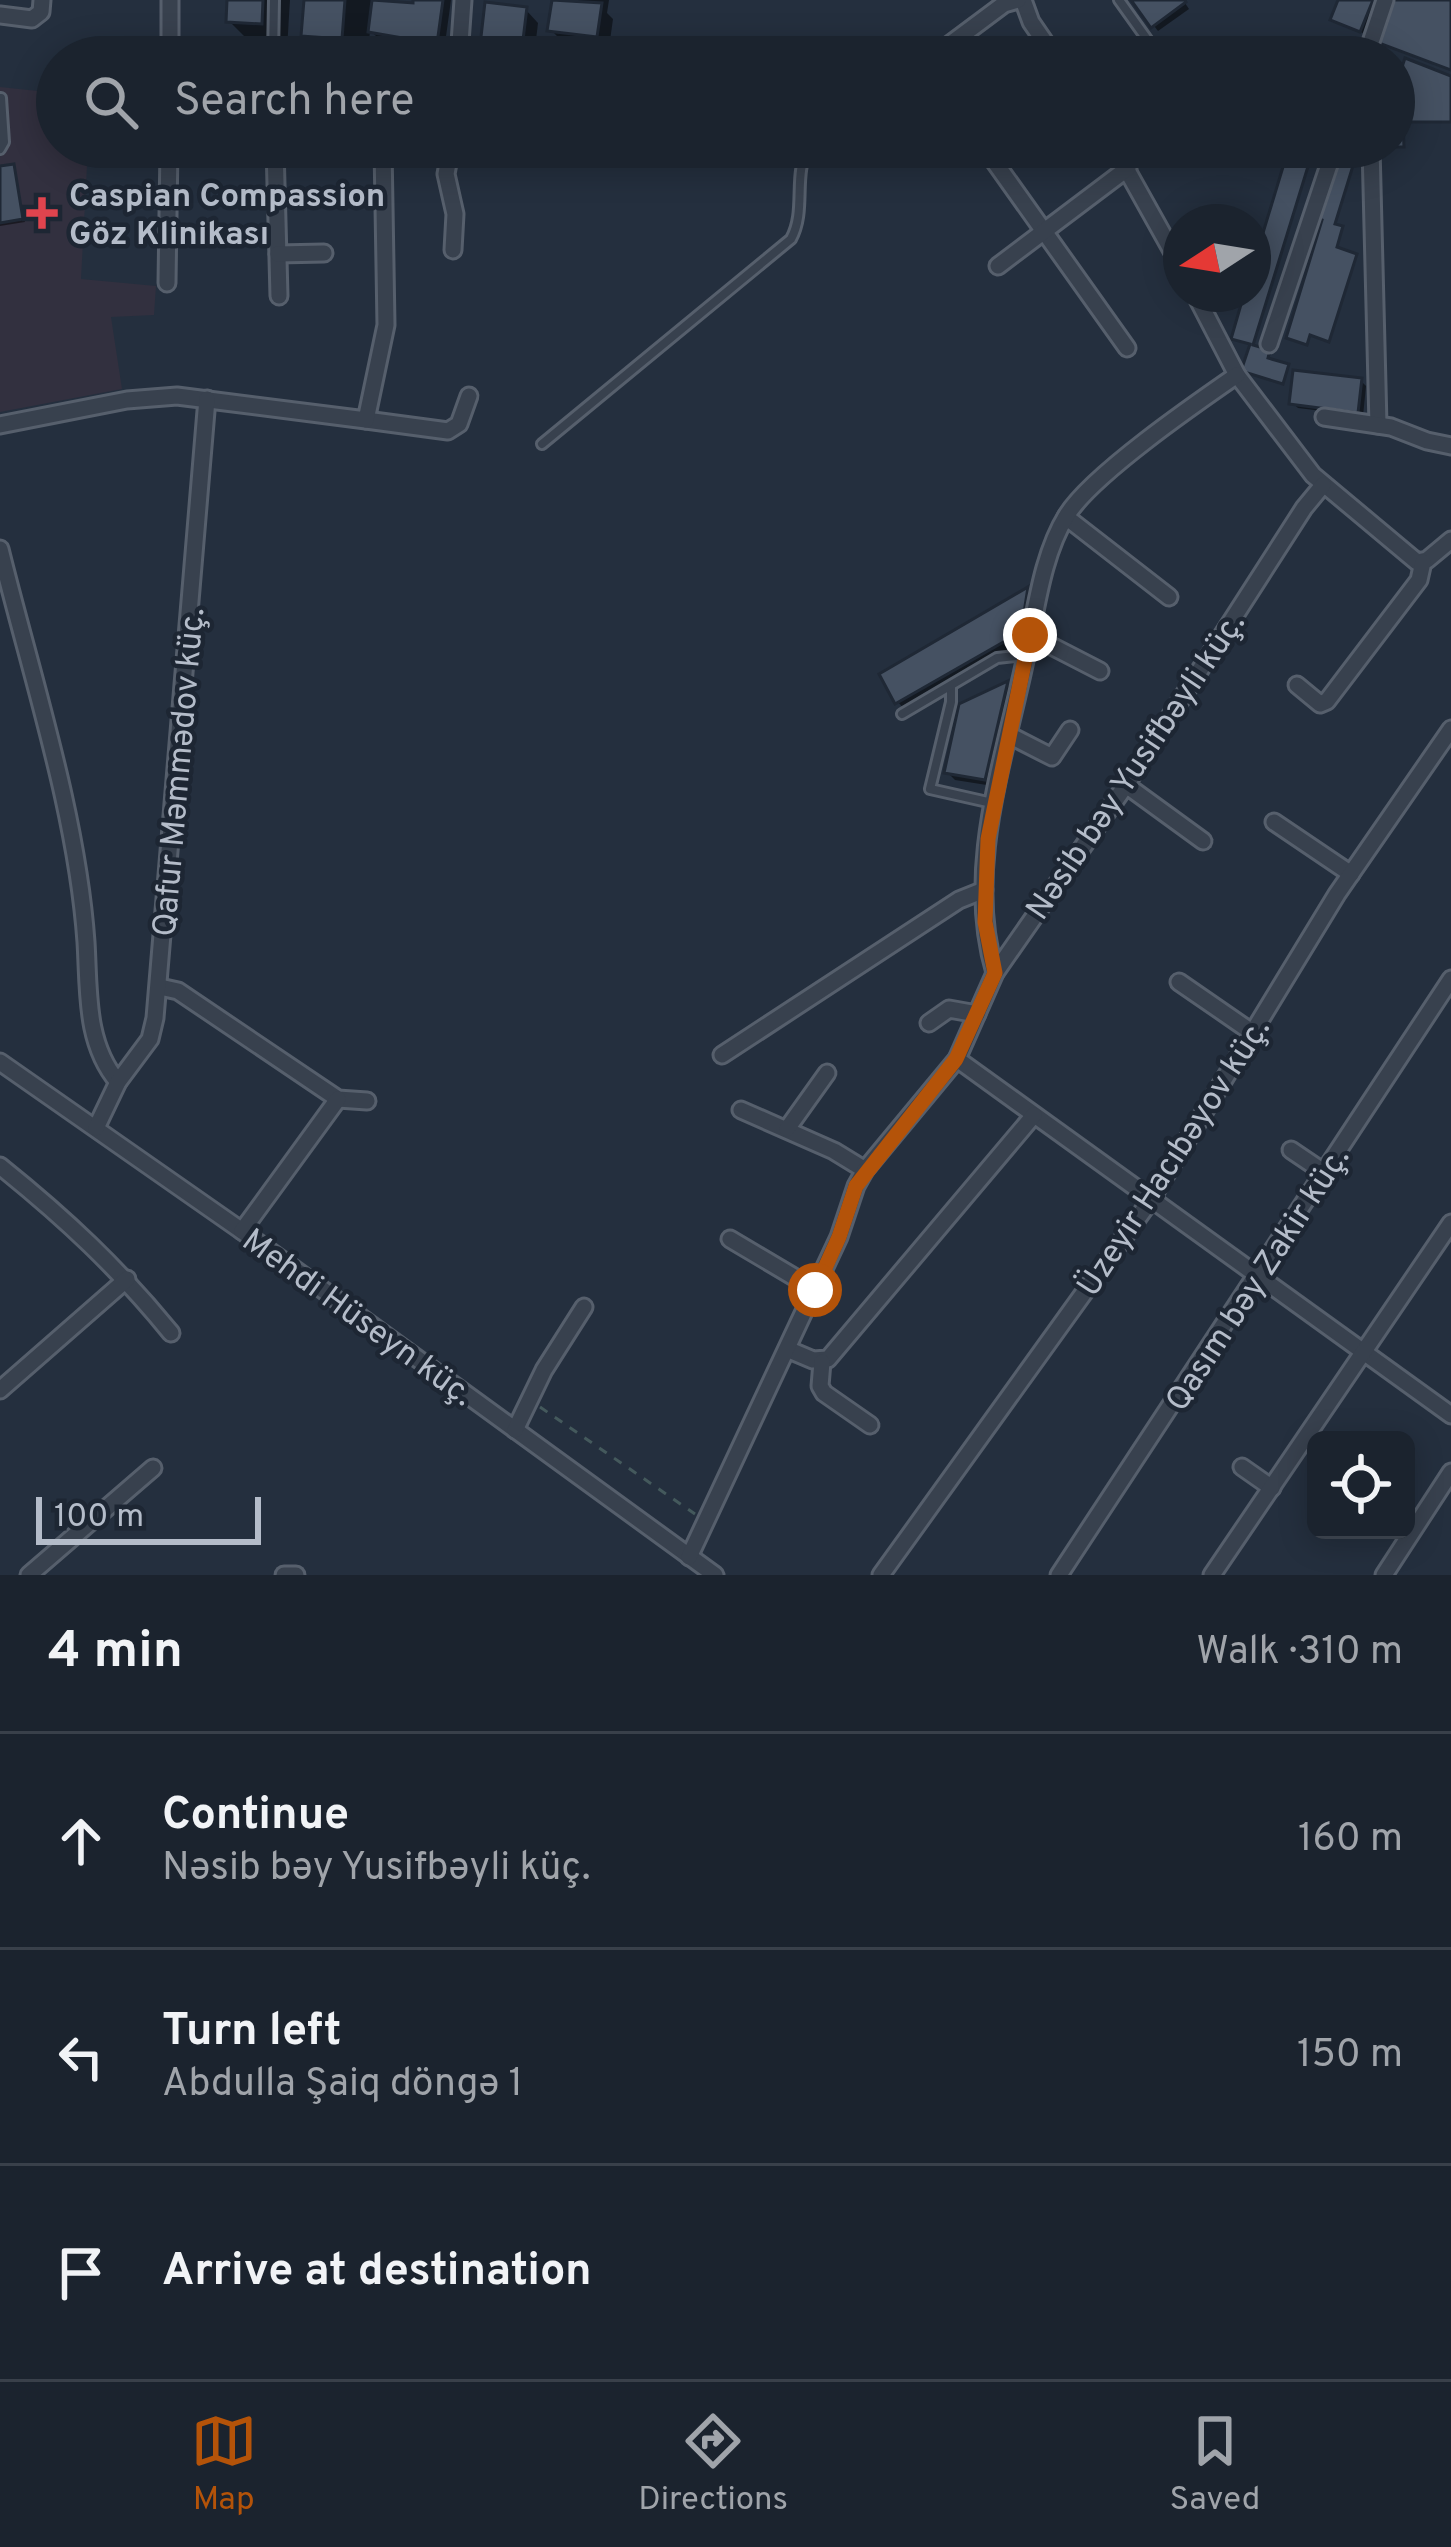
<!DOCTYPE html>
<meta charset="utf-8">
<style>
:root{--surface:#1b232e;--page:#242b36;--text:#f1f3f6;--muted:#a0a4aa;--line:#39404a;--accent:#b45309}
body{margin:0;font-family:Overpass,sans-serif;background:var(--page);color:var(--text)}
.controls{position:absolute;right:36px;bottom:36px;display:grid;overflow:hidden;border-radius:18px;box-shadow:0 6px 30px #0003}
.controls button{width:108px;height:108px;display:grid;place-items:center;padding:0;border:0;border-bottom:3px solid var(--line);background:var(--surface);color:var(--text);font:60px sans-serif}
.compass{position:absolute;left:1163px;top:204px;width:108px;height:108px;border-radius:50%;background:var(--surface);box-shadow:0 6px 30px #0003;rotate:258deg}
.scale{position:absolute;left:36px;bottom:30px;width:225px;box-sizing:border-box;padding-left:12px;border:6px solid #b4bcc9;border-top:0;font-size:33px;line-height:42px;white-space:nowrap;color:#b4bcc9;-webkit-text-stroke:9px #1d2633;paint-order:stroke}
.stop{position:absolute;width:36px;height:36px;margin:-27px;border:9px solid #b45309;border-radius:50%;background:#fff}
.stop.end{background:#b45309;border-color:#fff;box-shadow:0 3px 12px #0008}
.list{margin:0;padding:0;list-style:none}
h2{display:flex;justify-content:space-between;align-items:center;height:156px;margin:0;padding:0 48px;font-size:51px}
h2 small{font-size:39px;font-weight:400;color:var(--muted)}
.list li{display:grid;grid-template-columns:78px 1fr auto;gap:36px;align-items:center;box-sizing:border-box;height:216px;padding:0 48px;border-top:3px solid var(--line)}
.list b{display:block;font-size:45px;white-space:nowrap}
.list p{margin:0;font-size:39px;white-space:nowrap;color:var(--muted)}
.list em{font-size:39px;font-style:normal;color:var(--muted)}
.icon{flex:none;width:66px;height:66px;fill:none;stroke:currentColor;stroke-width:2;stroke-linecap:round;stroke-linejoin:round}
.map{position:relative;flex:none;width:1451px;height:1575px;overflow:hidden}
.search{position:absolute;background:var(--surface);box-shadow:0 6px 30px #0003;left:36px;right:36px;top:36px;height:132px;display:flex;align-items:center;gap:30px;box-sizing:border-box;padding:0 42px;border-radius:66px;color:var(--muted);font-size:45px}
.sheet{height:804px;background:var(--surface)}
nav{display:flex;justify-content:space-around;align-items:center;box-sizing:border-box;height:168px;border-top:3px solid var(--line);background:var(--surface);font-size:33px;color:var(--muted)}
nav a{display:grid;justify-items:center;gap:6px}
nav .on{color:var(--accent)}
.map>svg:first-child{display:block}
</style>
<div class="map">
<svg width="1451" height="1575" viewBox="0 0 1451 1575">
<rect width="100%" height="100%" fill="#242f3e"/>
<path fill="#32303f" d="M0 87 57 93V147H88L81 279 156 286 154 315 111 317 122 389 0 412Z"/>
<g fill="#0007">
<path d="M230 0H290L287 49 255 47 229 21Z"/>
<path d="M307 0H372L416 7V0H451L444 51 379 39 370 30 368 57H327L305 35Z"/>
<path d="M555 0H609L607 13 613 19 609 48 563 42 551 30Z"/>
<path d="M1134 0H1183L1189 9 1158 31Z"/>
<path d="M1341 0H1376L1363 33 1337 22Z"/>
<path d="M526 10 538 23 534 57H486L482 53Z"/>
<path d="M13 167 25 222 0 226V169Z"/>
<path d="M1361 381 1366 386 1363 416 1298 408 1292 403Z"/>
<path d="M1028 591 1034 598 1028 640 905 710 898 702 883 676Z"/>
<path d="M1007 684 1014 691 993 786 955 780 947 772 962 706Z"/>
</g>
<g fill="#455162" stroke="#1f2835" stroke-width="3">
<path d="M227 0H263L262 24 226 22Z"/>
<path d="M304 0H345L342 39 301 36Z"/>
<path d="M372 0 413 3V0H443L437 44 368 32Z"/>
<path d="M552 0 602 3 597 37 547 31Z"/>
<path d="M1131 0H1185L1186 2 1151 28Z"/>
<path d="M1338 0H1373L1360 32 1330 20Z"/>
<path d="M1393 0H1451V70L1376 42Z"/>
<path d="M485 2 527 7 521 57 479 54Z"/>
<path d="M1405 58 1451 76V122H1403L1404 147H1394V72L1400 73Z"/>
<path d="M1289 147H1314L1253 345 1270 350 1268 358 1289 364 1283 384 1241 371 1250 344 1231 339 1244 294H1253V266Z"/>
<path d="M1337 151 1356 156 1335 224 1343 226 1337 247 1357 254 1329 342 1310 335 1307 345 1286 338 1322 220 1316 218Z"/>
<path d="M14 164 23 219 0 223V166Z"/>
<path d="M1293 370 1362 378 1358 413 1289 404Z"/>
<path d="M1028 587 1021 632 895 704 879 674Z"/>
<path d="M1008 681 985 780 944 773 959 704Z"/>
</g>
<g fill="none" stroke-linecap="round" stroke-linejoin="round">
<defs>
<g id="lane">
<path d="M1119 0 1149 42"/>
<path d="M273 57 274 0"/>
<path d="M0 149 4 142 1 98"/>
<path d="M542 444 791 239C807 210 792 174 809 147"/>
<path d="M951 686V702L930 789 992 803"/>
<path d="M902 714 997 658 1025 655"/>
</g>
<g id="street">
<path d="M1023 0 1031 22 1055 57"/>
<path d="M0 15 32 19 41 12 42 0"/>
<path d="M170 57V0"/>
<path d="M459 57 463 0"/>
<path d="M933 57 1004 4 1018 0"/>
<path d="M1366 57 1385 0"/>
<path d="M275 147 279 296"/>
<path d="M451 147 446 174 455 214 453 250"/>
<path d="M984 147 1127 348"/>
<path d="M1114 147 1181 267"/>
<path d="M1371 147 1378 425"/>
<path d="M278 254 324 253"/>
<path d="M998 266 1128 168"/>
<path d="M167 283 169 147"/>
<path d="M1195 294 1237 375 1313 475 1417 562 1427 560 1451 540"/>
<path d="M1269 344 1335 147"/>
<path d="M1324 417 1391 427 1427 441 1451 446"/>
<path d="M366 420 448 431 459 424 469 396"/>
<path d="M0 425 127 400 177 396 366 420 386 325 383 147"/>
<path d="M1066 517 1169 597"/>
<path d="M0 549C31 675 77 813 86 942 89 991 85 1043 118 1082"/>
<path d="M1030 635 1100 671"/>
<path d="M1297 685 1320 704 1327 701 1419 580 1423 562"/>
<path d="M1009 735 1052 757 1070 730"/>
<path d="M1126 785 1203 841"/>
<path d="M1274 822 1351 874"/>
<path d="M995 973C964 869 1005 758 1026 656 1036 611 1042 555 1067 515 1092 475 1195 404 1237 375"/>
<path d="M1179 982 1253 1033"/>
<path d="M160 987 178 991 338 1099 367 1101"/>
<path d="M929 1023 949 1009 977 1014"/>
<path d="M722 1055 959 900 984 890"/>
<path d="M957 1059 1451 1415"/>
<path d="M0 1062 242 1231 715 1575"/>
<path d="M741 1110 834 1151 865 1170"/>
<path d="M96 1128 118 1082 150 1039 155 1018 207 399"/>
<path d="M787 1129 827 1073"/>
<path d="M1291 1150 1325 1173"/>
<path d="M0 1166C66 1219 118 1268 171 1333"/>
<path d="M242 1231 338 1099"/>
<path d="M730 1239 816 1290"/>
<path d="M787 1349 813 1360 828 1359 1034 1115"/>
<path d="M822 1362 820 1386 824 1393 870 1425"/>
<path d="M0 1390 127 1279"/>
<path d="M515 1430 544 1370 584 1307"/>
<path d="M1242 1467 1272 1488"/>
<path d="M689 1557 839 1237 856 1186 865 1170 957 1059 995 973 1126 785 1304 508 1323 485"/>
<path d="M29 1575 153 1468"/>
<path d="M284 1575H296"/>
<path d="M881 1575 1150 1201 1337 894 1451 729"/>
<path d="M1059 1575 1451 979"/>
<path d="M1212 1575 1451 1223"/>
<path d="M1384 1575 1451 1472"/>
</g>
</defs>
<use href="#lane" stroke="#565f6c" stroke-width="14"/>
<use href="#street" stroke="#565f6c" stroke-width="21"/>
<path stroke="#44595c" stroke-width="3" stroke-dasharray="9 9" stroke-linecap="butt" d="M540 1407 695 1514"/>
<use href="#lane" stroke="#38414e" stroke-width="8"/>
<use href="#street" stroke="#38414e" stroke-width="15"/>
</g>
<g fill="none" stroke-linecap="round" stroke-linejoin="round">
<path stroke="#b45309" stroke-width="15" d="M815 1290 839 1237 856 1186 956 1059 995 973 985 922 988 839 1030 635"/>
</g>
<path fill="#e0444e" stroke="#1d2633" stroke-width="4.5" d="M36 195h12v12h12v12h-12v12h-12v-12h-12v-12h12z"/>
<g text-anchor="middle" stroke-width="9" stroke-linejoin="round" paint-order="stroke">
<g font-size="33" font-weight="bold" fill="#b4bcc9" stroke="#1d2633" text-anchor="start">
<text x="69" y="206">Caspian Compassion<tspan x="69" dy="38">Göz Klinikası</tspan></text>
</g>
<g font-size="33" fill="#b4bcc9" stroke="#1d2633">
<text transform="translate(1134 765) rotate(-56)" y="12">Nəsib bəy Yusifbəyli küç.</text>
<text transform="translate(177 772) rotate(-85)" y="12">Qafur Məmmədov küç.</text>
<text transform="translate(1172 1156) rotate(-57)" y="12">Üzeyir Hacıbəyov küç.</text>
<text transform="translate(1256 1278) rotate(-57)" y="12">Qasım bəy Zakir küç.</text>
<text transform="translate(359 1316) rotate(36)" y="12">Mehdi Hüseyn küç.</text>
</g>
</g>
</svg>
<div class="controls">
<button><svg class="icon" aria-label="locate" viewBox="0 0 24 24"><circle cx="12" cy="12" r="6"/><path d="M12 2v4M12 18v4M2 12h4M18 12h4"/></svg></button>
</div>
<svg class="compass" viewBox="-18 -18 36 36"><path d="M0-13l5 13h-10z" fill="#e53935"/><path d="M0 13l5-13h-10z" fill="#a0a4aa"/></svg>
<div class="scale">100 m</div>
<div class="stop" style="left:815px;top:1290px"></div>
<div class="stop end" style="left:1030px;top:635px"></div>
<div class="search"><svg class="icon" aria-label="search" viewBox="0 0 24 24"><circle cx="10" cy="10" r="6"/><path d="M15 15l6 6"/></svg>Search here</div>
</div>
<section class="sheet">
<h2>4 min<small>Walk · 310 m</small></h2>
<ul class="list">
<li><svg class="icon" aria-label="ahead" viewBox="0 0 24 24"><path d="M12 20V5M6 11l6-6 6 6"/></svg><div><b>Continue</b><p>Nəsib bəy Yusifbəyli küç.</p></div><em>160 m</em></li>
<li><svg class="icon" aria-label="left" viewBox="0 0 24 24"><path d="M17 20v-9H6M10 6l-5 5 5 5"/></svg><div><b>Turn left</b><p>Abdulla Şaiq döngə 1</p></div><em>150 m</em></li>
<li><svg class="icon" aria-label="arrive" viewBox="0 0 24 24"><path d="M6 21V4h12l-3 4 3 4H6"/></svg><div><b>Arrive at destination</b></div></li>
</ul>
</section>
<nav>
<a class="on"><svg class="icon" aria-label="map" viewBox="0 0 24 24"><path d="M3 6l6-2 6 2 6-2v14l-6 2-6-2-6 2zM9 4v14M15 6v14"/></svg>Map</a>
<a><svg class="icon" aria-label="directions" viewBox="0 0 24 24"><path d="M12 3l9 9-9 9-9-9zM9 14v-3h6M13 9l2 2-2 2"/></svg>Directions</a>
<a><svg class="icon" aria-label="saved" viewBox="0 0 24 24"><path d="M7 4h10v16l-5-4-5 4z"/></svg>Saved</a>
</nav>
